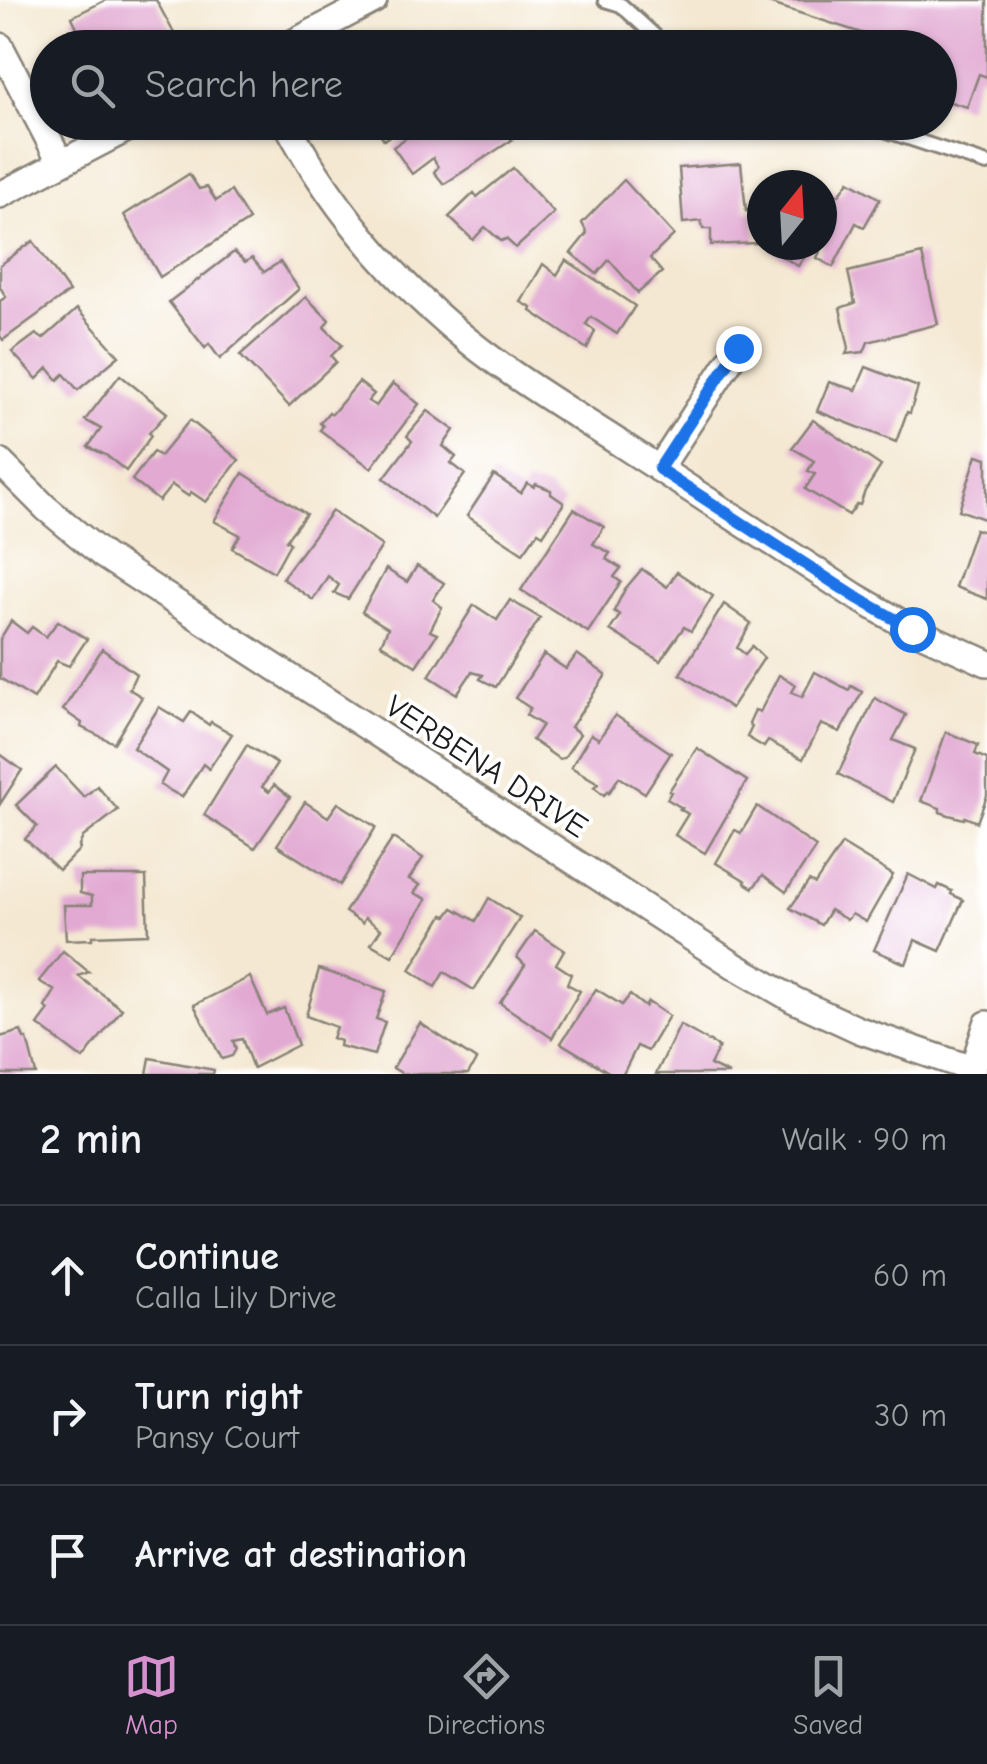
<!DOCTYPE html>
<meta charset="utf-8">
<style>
:root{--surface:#171b24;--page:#242831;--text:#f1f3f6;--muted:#9ea1a6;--line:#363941;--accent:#d690ce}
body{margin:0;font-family:"Comic Neue",sans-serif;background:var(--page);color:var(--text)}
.compass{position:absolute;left:747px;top:170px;width:90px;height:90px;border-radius:50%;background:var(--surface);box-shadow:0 2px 8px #0004;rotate:18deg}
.stop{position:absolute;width:30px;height:30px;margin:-22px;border:8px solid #1a73e8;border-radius:50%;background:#fff}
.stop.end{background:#1a73e8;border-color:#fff;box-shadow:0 2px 10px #0008}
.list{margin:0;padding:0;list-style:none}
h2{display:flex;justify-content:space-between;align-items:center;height:130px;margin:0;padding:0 40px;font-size:42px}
h2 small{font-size:32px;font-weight:400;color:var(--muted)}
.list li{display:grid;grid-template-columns:65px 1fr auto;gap:30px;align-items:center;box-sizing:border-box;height:140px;padding:0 40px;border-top:2px solid var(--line)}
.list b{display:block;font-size:38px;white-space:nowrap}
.list p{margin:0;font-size:32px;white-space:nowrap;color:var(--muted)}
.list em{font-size:32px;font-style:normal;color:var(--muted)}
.icon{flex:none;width:55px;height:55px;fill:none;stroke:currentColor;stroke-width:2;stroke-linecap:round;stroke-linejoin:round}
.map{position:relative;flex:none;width:987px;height:1074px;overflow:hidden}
.search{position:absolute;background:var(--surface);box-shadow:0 2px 8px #0004;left:30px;right:30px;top:30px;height:110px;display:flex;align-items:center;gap:25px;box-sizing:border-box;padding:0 35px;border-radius:55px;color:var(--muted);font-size:38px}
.sheet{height:550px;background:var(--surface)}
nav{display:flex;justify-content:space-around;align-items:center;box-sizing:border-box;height:140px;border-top:2px solid var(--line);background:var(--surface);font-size:28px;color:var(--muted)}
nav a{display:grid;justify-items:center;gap:5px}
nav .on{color:var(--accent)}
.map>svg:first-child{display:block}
</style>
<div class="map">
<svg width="987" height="1074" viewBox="0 0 987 1074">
<rect width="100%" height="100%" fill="#fff"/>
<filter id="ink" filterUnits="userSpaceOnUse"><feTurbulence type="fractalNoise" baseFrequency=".01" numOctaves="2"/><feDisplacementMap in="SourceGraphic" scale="20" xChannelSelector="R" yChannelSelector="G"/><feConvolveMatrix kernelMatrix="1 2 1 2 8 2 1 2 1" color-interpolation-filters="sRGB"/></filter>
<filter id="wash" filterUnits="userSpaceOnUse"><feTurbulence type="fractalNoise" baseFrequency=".0048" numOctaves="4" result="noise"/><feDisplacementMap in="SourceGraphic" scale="40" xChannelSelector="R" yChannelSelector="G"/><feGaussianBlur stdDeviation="2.25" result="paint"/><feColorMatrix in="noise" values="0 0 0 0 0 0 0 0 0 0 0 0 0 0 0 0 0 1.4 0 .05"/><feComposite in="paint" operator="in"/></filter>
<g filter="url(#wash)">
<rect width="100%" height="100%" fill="#f4e8d2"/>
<g id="blocks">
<g fill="#e2aad3">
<path d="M106 0H156L175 35 165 42 160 38 146 48H107L113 42 110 36 86 47 72 17Z"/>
<path d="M759 0H987V77L979 74 967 107 940 99V48H865L868 35Z"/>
<path d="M373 122H408L384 140Z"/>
<path d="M429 122H500L512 140 444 184 434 172 438 167 433 158 412 174 393 147Z"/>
<path d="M741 163 746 211 754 210 756 243 711 245V229H703L701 221 683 223 679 168Z"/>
<path d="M513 168 554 213 516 248 506 239 501 241 485 227 473 240 449 217 474 193 477 197Z"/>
<path d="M189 174 199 189 207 187 216 201 231 191 249 220 160 277 124 215Z"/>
<path d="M624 180 674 235 650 258 662 272 638 293 609 260 597 274 571 253 587 233 582 223Z"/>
<path d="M816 180 839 195 849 181 880 199 864 227 856 223 833 267 817 258 822 247V185H812Z"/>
<path d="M33 241 69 292 3 340 0 336V301L6 297 0 287V265Z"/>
<path d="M773 245H813L798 266 770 249Z"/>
<path d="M234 252 245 262 252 258 264 272 280 262 299 289 220 359 209 344 205 348 169 302Z"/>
<path d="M922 254 938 324 868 342 864 352 846 354 849 348 840 308 855 303 848 272Z"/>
<path d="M566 260 635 306 617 334 591 317 586 324 595 331 587 349 531 311 532 308 521 302 543 264 557 275Z"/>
<path d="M306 297 329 320 324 327 342 345 331 356 336 362 289 406 240 355Z"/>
<path d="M77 309 119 356 78 390 64 374 58 380 48 368 37 379 12 352 36 334 43 339Z"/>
<path d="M866 367 918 387 910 413 907 412 896 442 817 411 829 382 856 390Z"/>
<path d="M120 375 167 413 149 433 151 436 126 471 106 455 88 447 101 429 85 420Z"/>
<path d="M359 382 374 394 368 401 376 406 393 383 419 404 371 468 320 430 323 426 320 423 329 412 332 414Z"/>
<path d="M428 411 454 430 443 446 456 457 451 463 465 474 434 518 384 478 412 441 407 436Z"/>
<path d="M190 420 239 460 206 502 191 492 188 496 172 485 159 501 132 480 153 452 160 456Z"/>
<path d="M813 420 881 466 865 491 860 505 857 504 849 515 805 489 815 474 808 471 814 461 792 448Z"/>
<path d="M977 455 987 458V520L959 510Z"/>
<path d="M243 473 306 514 286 540 290 543 274 572 232 548 240 535 214 521Z"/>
<path d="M494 475 521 493 527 483 534 487 536 484 551 490V494L564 503 543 535 538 532 523 553 467 516Z"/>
<path d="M574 509 604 527 593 544 610 553 606 559 621 568 614 577 621 582 588 632 521 590Z"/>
<path d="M332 511 382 546 348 599 334 593 339 585 328 576 313 600 282 578Z"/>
<path d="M975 529 987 533V599L955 587Z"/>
<path d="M417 566 444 583 433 600 442 607 430 631 437 634 416 666 381 644 388 628 362 612 386 569 407 582Z"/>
<path d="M642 569 667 587 677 572 713 596 691 631 684 627 660 661 610 630 620 615 614 611 625 589Z"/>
<path d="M510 600 540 618 496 687 480 679 483 675 472 672 457 694 429 676 474 605 497 620Z"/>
<path d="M724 604 751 623 737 648 745 654 752 646 764 658 731 708 680 674Z"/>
<path d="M11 621 27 633 32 627 46 637 58 621 87 639 69 666 57 661 34 699 0 678V639Z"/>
<path d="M102 649 136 674 129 689 142 697 114 743 81 727 82 723 63 710Z"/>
<path d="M544 654 566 669 577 654 606 675 571 727 580 734 564 758 559 759 532 740 542 725 526 715 530 708 515 698Z"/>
<path d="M815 672 849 690 851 686 862 692 840 732 821 724 803 759 768 741 764 747 747 737 752 727 749 723 755 710 760 712 779 675 796 685 792 692 802 697Z"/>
<path d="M875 698 906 715 893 740 915 749 893 802 838 774Z"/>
<path d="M159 707 184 722 191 712 209 725 211 722 232 734 209 769 203 764 182 797 160 785 167 772 133 748Z"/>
<path d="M615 715 671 753 645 793 619 777 609 793 608 791 604 795 594 787 598 783 571 767 591 734 599 739Z"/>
<path d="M946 732 978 745 975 754 987 759V796L977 822 965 817 964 819 949 815 940 812V808L921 801Z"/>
<path d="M247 745 277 764 262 787 269 792 274 785 290 797 255 848 204 815Z"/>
<path d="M697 748 747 781 705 853 675 835 688 814 680 809 682 808 667 799 671 792 669 791Z"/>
<path d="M0 754 22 770 0 804Z"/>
<path d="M56 767 84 797 97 786 118 810 83 837 79 846 80 849 59 870 25 839 37 826 16 805Z"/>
<path d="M305 802 328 817 338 803 376 827 340 885 277 845Z"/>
<path d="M757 806 816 847 786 892 763 875 753 888 745 883 746 881 716 863 735 830 741 833Z"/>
<path d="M393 838 423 858 409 879 420 885 414 893 427 899 392 956 371 944 381 929 365 918 362 923 345 912Z"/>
<path d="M842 844 893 875 866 922 852 914 847 920 830 910 821 925 790 908 809 881 815 884Z"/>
<path d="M908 874 937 889 939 885 952 891 951 894 963 900 940 951 915 940 906 964 874 950Z"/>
<path d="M80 876H146L148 934 92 936V939L66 940 64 905H92V896L80 893Z"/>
<path d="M489 898 520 918 474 990 444 972 435 987 410 970 443 915 447 916 453 908 476 921Z"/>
<path d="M535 931 564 950 556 964 571 974 567 984 580 991 552 1038 500 1003 525 965 517 957Z"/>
<path d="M63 951 89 972 78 976 122 1009 83 1059 38 1025 49 1010 45 1007 55 991 39 981Z"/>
<path d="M319 969 386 991 376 1019 385 1022 374 1055 339 1046 340 1041 332 1038 336 1027 306 1016Z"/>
<path d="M250 977 267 1015 284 1008 298 1045 253 1068 242 1039 233 1041 236 1049 232 1056 222 1059 194 1005Z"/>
<path d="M596 989 622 1005 630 995 645 1007 648 1002 669 1016 648 1051 637 1046 623 1074H612L561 1043Z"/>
<path d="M420 1023 476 1060 468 1074H403L393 1068Z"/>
<path d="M680 1025 719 1047 710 1065 729 1074H656Z"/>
<path d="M21 1031 24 1039H27L36 1074H0V1037Z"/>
<path d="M150 1058 214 1070 213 1074H147Z"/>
</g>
</g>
</g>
<g filter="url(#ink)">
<use href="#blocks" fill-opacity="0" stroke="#888277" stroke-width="2.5"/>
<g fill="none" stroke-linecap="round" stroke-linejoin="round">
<defs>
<g id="service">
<path d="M605 0 621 5 668 48"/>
<path d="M860 122 987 164"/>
</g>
<g id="minor">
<path d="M0 46 61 163"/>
<path d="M283 48 374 0"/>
<path d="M286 122C336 216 409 299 496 362 537 392 581 418 624 446 700 496 777 546 855 596L912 629 987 663"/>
<path d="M0 195 140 122"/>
<path d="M0 462 46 508 104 556 735 966 794 1000 859 1030 972 1069"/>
<path d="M659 469 738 348"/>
<path d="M971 1074 987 1024"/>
</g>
</defs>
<use href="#service" stroke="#888277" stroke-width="18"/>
<use href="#minor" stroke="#888277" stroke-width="30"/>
<use href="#service" stroke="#fff" stroke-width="12"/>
<use href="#minor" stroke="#fff" stroke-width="25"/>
</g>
</g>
<g fill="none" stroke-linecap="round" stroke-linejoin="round" filter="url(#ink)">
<path stroke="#1a73e8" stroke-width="12" d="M738 348 659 469 854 596 912 629"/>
</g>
<g text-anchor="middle" stroke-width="8" stroke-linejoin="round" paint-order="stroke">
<g font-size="32" fill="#1c1c1c" stroke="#fff">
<text transform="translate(487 766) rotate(33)" y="11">VERBENA DRIVE</text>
</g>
</g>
</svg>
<svg class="compass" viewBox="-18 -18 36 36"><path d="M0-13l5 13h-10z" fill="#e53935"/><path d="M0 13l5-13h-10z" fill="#9ea1a6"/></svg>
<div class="stop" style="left:912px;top:629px"></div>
<div class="stop end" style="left:738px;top:348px"></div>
<div class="search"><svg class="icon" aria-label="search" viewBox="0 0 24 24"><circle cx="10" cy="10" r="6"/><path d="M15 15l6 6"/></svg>Search here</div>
</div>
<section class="sheet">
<h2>2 min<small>Walk · 90 m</small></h2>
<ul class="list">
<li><svg class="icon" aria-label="ahead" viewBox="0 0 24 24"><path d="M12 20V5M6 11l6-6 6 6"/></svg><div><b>Continue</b><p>Calla Lily Drive</p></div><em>60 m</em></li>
<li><svg class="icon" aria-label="right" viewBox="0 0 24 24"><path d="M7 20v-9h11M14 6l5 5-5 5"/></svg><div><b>Turn right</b><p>Pansy Court</p></div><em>30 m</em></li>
<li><svg class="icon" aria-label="arrive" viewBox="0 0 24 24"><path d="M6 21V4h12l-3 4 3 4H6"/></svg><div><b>Arrive at destination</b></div></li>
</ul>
</section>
<nav>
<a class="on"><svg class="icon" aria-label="map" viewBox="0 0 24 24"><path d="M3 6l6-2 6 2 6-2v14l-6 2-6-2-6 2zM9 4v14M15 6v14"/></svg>Map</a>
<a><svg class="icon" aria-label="directions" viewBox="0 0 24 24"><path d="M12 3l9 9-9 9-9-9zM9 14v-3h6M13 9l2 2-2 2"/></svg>Directions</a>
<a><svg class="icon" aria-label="saved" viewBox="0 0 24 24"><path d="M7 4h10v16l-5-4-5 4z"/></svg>Saved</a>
</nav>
